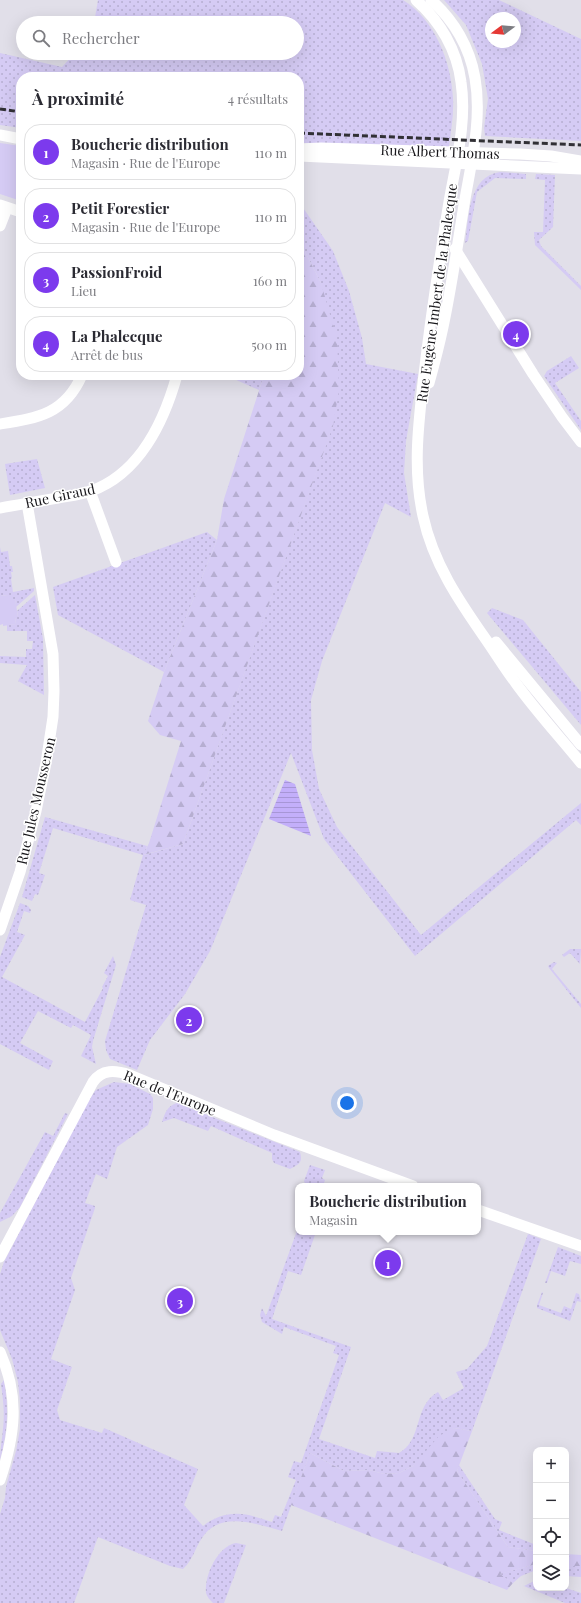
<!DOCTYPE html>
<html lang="fr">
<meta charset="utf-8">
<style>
:root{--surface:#fff;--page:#f2f2f3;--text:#2b2b33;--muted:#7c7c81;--line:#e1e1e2;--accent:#7c3aed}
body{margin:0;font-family:"Playfair Display",serif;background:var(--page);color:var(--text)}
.controls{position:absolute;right:12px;bottom:12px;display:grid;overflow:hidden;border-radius:8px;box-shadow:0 4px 16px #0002}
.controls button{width:36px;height:36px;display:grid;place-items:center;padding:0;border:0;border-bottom:1px solid var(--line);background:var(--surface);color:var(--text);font:20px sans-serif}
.compass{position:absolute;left:485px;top:12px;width:36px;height:36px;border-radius:50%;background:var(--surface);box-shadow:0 4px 16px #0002;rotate:254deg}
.you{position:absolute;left:347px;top:1103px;width:14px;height:14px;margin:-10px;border:3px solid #fff;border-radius:50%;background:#1a73e8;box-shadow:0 0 0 6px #1a73e833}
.badge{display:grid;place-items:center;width:26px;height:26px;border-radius:50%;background:var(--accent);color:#fff;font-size:13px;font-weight:700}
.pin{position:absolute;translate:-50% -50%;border:2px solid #fff;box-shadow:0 1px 4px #0006}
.popup{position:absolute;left:295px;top:1183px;width:186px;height:52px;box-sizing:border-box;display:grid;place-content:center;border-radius:8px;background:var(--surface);filter:drop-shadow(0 1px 3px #0005);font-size:13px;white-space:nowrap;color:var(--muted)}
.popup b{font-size:15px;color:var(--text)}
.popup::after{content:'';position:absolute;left:50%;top:100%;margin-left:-8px;border:8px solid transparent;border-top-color:var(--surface)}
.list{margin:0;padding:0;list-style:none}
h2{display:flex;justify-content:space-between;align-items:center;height:52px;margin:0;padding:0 16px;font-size:17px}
h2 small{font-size:13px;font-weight:400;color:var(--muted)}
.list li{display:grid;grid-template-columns:26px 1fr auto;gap:12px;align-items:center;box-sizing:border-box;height:56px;margin:0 8px 8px;padding:0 8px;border:1px solid var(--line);border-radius:16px}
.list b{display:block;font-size:15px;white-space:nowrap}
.list p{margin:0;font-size:13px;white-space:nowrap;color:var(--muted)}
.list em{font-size:13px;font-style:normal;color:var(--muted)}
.icon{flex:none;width:22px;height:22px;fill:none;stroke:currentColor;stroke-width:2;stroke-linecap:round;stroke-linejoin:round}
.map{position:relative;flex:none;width:581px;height:1603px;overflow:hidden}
.search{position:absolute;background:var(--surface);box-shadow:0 4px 16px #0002;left:16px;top:16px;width:288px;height:44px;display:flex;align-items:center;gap:10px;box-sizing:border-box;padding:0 14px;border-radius:22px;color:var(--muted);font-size:15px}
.panel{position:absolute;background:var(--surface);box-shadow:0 4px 16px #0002;left:16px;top:72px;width:288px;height:308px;border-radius:16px}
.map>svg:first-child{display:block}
</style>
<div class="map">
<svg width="581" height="1603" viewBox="0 0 581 1603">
<defs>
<pattern id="grass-dots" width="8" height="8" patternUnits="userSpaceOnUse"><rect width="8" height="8" fill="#d5cbf4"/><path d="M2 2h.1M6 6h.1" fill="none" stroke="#b6aed1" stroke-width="1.8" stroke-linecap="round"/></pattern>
<pattern id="forest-firs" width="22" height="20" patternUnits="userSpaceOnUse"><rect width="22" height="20" fill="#d5cbf4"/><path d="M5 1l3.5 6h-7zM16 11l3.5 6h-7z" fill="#b6aed1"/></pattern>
<pattern id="water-rules" width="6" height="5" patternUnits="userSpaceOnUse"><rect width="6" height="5" fill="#c3affa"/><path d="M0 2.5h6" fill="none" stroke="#a796d6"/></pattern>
</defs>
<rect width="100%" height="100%" fill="#e1dfe9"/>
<g fill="url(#grass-dots)" fill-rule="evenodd">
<path d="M98 0H403C435 20 451 61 453 98 454 114 451 131 449 147L299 143V77H21V128L0 125V53L62 67 75 53H297V23H94Z"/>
<path d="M444 0H499L581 39V141L485 136 484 128 488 99 482 64 466 25ZM491 18H515V42H491Z"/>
<path d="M500 172 526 174V179L495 178 477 192 468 241 465 243C469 218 468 176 500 172Z"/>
<path d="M536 174 555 175 553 227 539 240 541 246 581 286V290L535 245 534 232H543L545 180 535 179Z"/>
<path d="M299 202 333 251 349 291 362 338 366 364 418 374 406 441 404 473 411 517 385 503 322 661 311 700 312 750 319 789 337 827 421 935 581 803V825L576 820 415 956 324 839 291 753 210 951 185 994 150 1040 137 1070 110 1059 106 1050 105 1041 146 905 130 900 143 855 53 828 39 873 45 875 38 895 35 894 32 901 22 897 45 817 147 846 144 855 183 844 333 425 321 283 299 240Z"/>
<path d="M571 356 579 368 555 383 581 421V430L544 376 547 371Z"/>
<path d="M225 375H264L259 390Z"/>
<path d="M37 459 45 488 10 495 5 464Z"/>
<path d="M207 532 217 540 164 672 58 615 53 587Z"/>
<path d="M0 547 1 552 8 551 10 566H12L13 572H11L12 578 11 579 13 592 34 588V591L16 607 15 599H8V595L0 596Z"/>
<path d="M35 595 43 639 44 695 18 681 27 665 0 663V656L26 657V649H32L33 641H27V631H7V625L16 624 15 617 18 616 17 611Z"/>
<path d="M492 608 523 620 581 692V725L487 613Z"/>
<path d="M20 903 28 906 31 910 30 913 24 911 17 932 25 935 2 977 85 1022 103 988 102 987 108 976 104 973 113 956 116 965 93 1041 92 1047 96 1064 81 1056 91 1035 73 1025 71 1028 38 1011 20 1043 53 1061 49 1070 0 1044V957Z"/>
<path d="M570 949H581L580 964 570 953 564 957 562 955Z"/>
<path d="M554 962 557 963 552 969 581 1004V1008L549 968 548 966Z"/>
<path d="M114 1082 130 1084 150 1094 153 1098V1109L148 1125 117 1147 107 1179 96 1174 85 1203 95 1206V1208L71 1278 75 1290 51 1359 72 1367 57 1410 60 1420 102 1433 104 1428 198 1469 184 1505 203 1526C227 1508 246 1513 272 1522L275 1515 281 1517 296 1480 288 1477 294 1461 301 1463 339 1355 333 1353 336 1346 284 1327 282 1334 262 1322 260 1315 262 1308 266 1316 298 1228V1232H316L301 1275 288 1271 272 1319 351 1347 319 1439 375 1458 377 1451 399 1453C423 1440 413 1406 438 1392L443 1400 464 1388 456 1372 467 1369 487 1346 528 1234 541 1239 472 1431 454 1428 413 1466 399 1473 384 1474 369 1470 344 1471 310 1453 282 1531C257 1524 220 1510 202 1538 195 1548 193 1560 183 1569L170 1566 98 1537 74 1603H0V1514L5 1498 6 1487 16 1451 20 1429V1401L18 1382 12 1359 0 1330V1274L4 1262 89 1099 96 1090Z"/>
<path d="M177 1103 300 1152C303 1163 299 1164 290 1169L274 1163 272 1159V1153L211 1126 208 1131 174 1118 162 1122C165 1113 167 1106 177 1103Z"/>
<path d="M65 1113 68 1114 20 1207 12 1216 0 1222V1213L45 1132 53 1136Z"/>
<path d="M310 1165 325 1170 322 1178 325 1180 323 1186H306L304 1181Z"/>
<path d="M558 1247 581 1256V1264L570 1261 565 1276 551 1271 547 1283H545Z"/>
<path d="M542 1292 543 1293 539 1305 561 1313 564 1306 571 1309 576 1293 579 1294 581 1302 577 1301 570 1321 537 1308V1305Z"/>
<path d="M4 1380C9 1410 8 1431 0 1460 0 1449 2 1440 3 1429 5 1413 3 1399 1 1384Z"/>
<path d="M459 1465 495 1519 502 1522 499 1530 536 1545V1551L508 1547 457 1471Z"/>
<path d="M236 1543 246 1545 224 1603H213C210 1600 207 1597 206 1593 204 1575 218 1546 236 1543Z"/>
<path d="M536 1564V1570L521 1576 513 1583 499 1574Z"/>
<path d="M566 1566H581V1577L566 1576Z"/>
<path d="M536 1580V1588H566L581 1593V1603H565L524 1586Z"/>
</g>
<g fill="url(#forest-firs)">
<path d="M299 240 321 283 337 339 339 390 333 426 183 844 143 855 149 843 181 741 160 735 148 721 164 672 217 540 224 499 264 375H299Z"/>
<path d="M454 1428 472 1431 457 1471 508 1547 536 1551V1564L500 1574 513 1583 507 1590 291 1505 310 1453 344 1471 369 1470 384 1474 399 1473 413 1466 439 1436Z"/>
<path d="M566 1554 581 1555V1566H566Z"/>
</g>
<g fill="#d5cbf4">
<path d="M0 143 21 146V201L0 194Z"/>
<path d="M8 595V599H15L18 617H15L16 624 3 626V624L0 625V596Z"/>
</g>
<path fill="url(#water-rules)" d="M285 780 295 784 311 836 269 819Z"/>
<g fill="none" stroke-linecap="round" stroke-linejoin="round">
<g stroke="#fff" stroke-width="11">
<path d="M416 0C440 21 457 50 461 82 467 122 456 162 449 202 439 262 430 322 423 383 418 428 413 471 423 516 433 563 459 601 487 641 496 654 505 669 515 682 535 710 559 736 581 763"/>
<path d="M0 135 21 139"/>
<path d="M299 149 321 148 520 154 551 156 581 161"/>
<path d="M299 156 581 169"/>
<path d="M0 205 21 212"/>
<path d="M0 226 7 208"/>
<path d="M455 249 533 374 562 417 581 442"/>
<path d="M429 383C434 365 439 346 443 327 452 285 458 241 465 199 472 159 482 118 475 78 470 48 454 20 431 0"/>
<path d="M0 424C38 418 65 414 82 375"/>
<path d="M90 491 116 562"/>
<path d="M0 508C19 505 38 501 58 498 69 496 80 495 91 491 139 474 164 422 177 375"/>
<path d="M496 642 581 745"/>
<path d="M0 930 20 872 36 811 46 763 53 717 54 691 53 654 27 503"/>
<path d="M478 1210 581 1246"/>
<path d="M0 1257 93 1082C102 1069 115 1070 130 1075L274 1135 413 1186"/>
<path d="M0 1352C20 1397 15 1435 0 1480"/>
</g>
<g stroke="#313035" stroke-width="3" stroke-dasharray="6 3" stroke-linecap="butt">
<path d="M0 109 21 112"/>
<path d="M299 133 581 145"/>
</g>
</g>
<g text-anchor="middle" stroke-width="3" stroke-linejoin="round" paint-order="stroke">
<g font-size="14" fill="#18171b" stroke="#fff">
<text transform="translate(440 152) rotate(2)" y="5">Rue Albert Thomas</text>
<text transform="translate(437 293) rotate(-82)" y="5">Rue Eugène Imbert de la Phalecque</text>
<text transform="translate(60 496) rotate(-12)" y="5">Rue Giraud</text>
<text transform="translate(36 801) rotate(-77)" y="5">Rue Jules Mousseron</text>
<text transform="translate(170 1093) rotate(22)" y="5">Rue de l'Europe</text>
</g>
</g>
</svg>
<div class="controls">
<button>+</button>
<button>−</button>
<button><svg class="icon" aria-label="locate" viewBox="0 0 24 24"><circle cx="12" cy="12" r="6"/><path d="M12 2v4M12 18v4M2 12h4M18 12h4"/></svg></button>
<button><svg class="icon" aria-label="layers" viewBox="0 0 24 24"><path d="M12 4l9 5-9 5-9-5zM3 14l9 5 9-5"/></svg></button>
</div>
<svg class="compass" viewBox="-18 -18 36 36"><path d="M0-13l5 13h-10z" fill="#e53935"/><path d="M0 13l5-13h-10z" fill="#7c7c81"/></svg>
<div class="you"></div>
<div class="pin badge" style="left:388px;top:1263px">1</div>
<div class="popup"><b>Boucherie distribution</b>Magasin</div>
<div class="pin badge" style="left:189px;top:1020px">2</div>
<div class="pin badge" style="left:180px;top:1301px">3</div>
<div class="pin badge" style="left:516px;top:334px">4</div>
<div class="search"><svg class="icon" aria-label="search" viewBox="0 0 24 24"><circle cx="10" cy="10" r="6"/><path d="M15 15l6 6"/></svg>Rechercher</div>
<section class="panel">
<h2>À proximité<small>4 résultats</small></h2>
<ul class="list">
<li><span class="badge">1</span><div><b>Boucherie distribution</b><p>Magasin · Rue de l'Europe</p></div><em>110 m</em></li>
<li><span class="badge">2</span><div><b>Petit Forestier</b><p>Magasin · Rue de l'Europe</p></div><em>110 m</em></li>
<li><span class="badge">3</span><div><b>PassionFroid</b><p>Lieu</p></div><em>160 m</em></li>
<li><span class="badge">4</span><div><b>La Phalecque</b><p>Arrêt de bus</p></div><em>500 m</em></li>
</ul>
</section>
</div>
